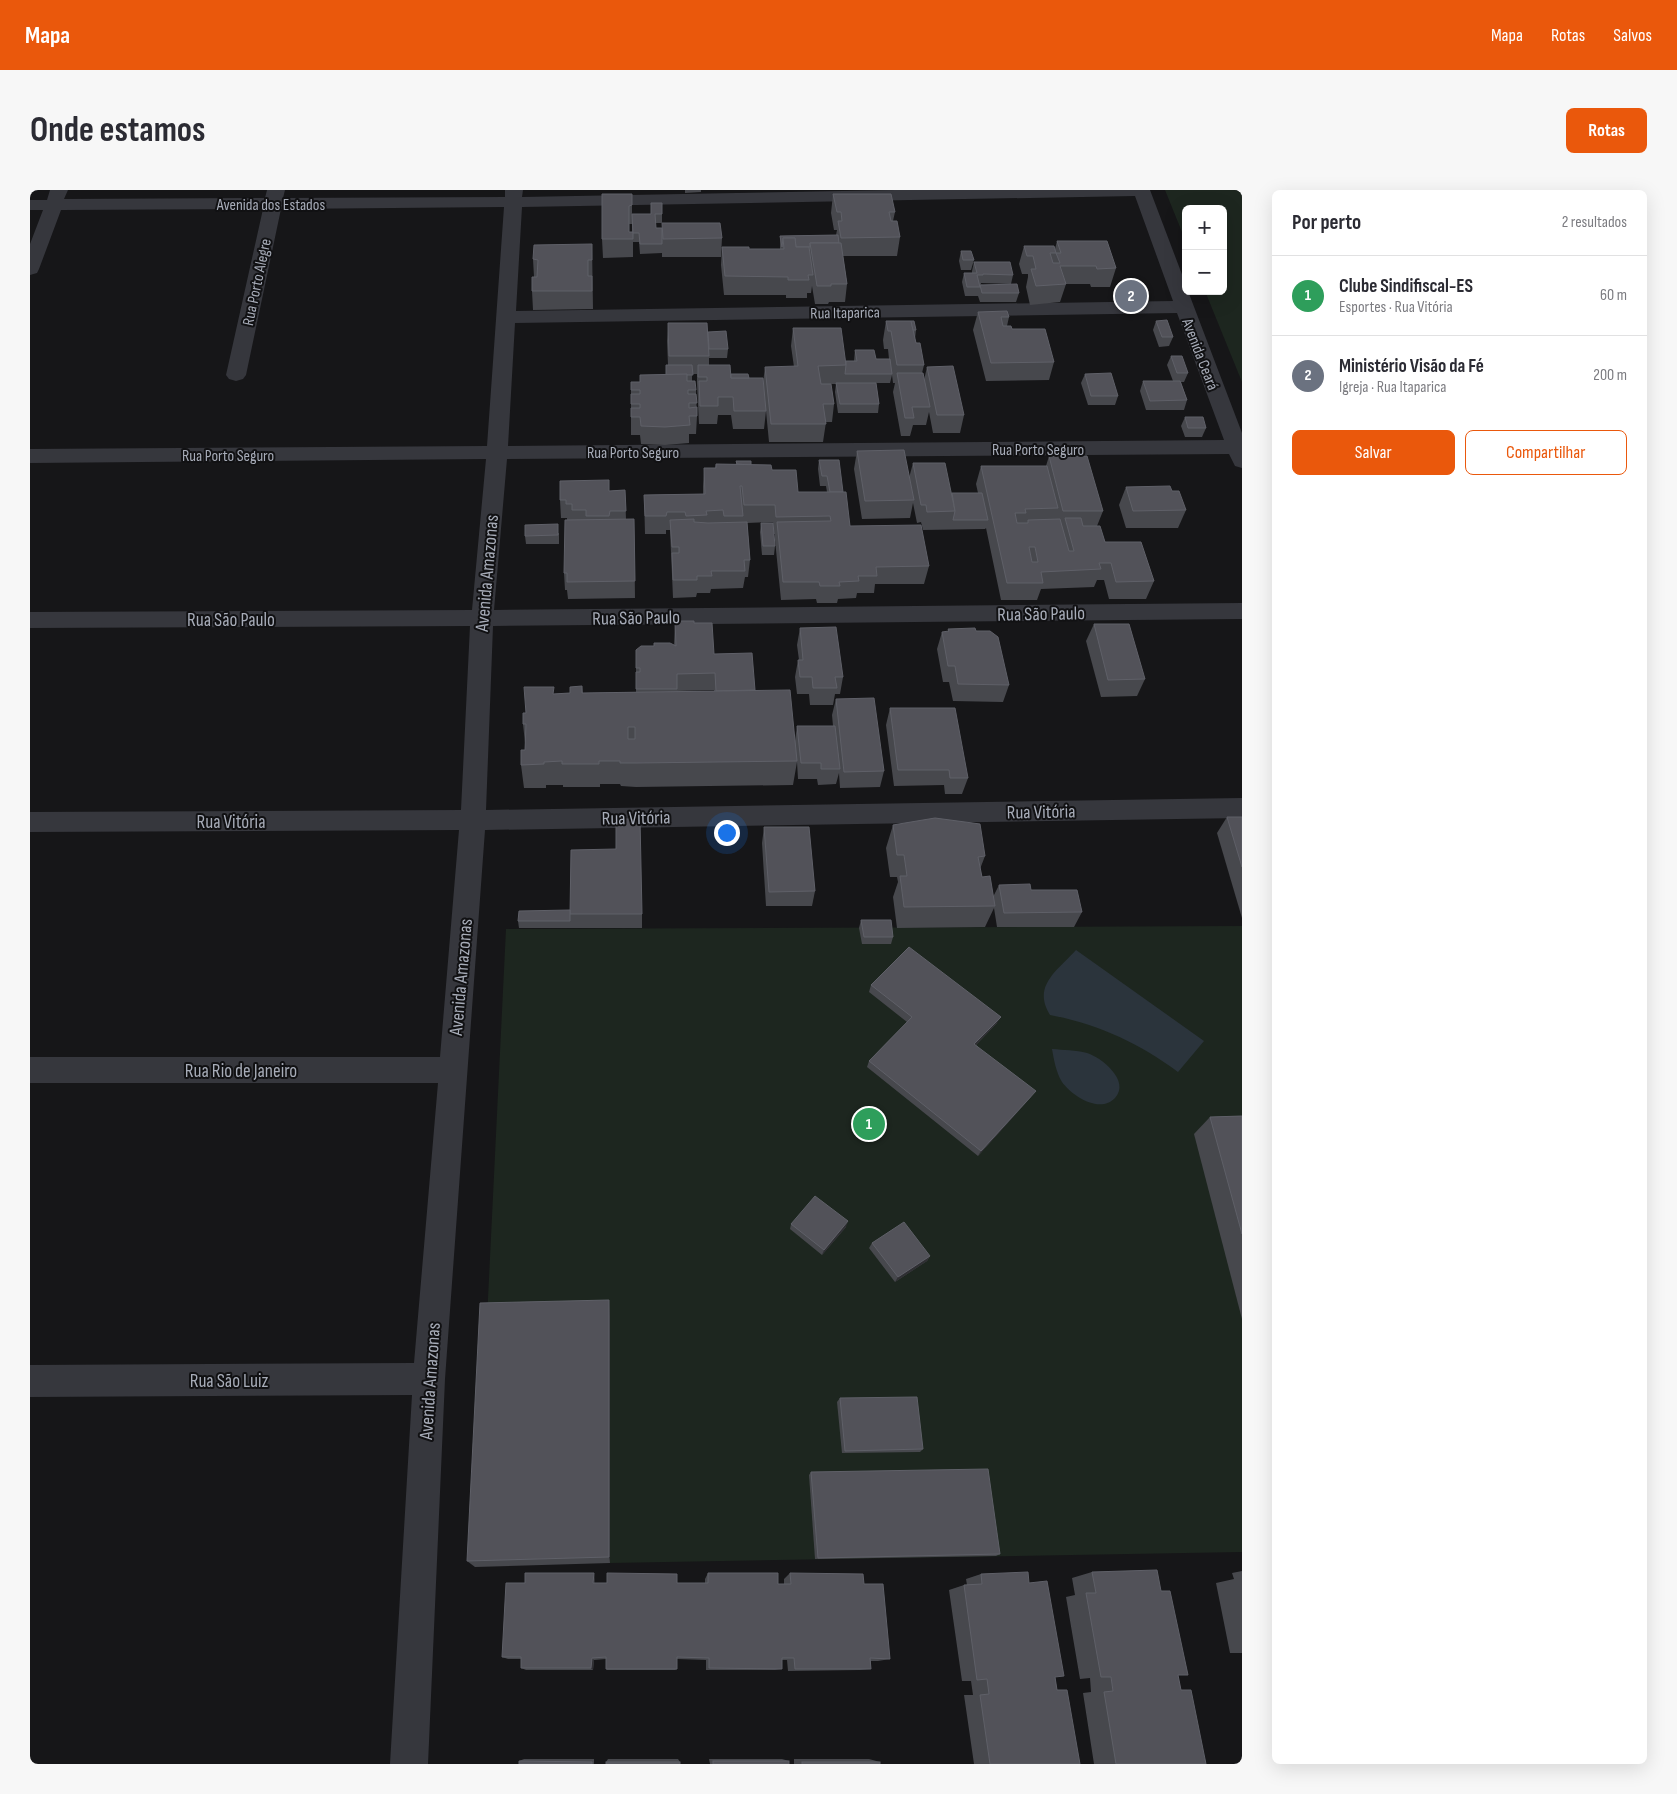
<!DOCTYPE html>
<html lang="pt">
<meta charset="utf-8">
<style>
:root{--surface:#fff;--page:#f7f7f7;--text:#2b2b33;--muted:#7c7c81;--line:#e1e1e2;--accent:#ea580c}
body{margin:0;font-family:"Sofia Sans Condensed",sans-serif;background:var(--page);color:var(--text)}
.controls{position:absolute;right:15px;top:15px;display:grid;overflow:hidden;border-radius:8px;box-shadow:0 5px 20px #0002}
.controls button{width:45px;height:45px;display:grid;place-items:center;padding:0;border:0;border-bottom:1px solid var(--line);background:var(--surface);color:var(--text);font:25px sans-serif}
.you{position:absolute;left:696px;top:642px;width:18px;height:18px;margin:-12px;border:4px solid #fff;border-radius:50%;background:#1a73e8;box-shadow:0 0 0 8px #1a73e833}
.badge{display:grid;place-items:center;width:32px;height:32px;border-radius:50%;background:var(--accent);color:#fff;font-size:16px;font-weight:700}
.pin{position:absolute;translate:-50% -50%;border:2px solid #fff;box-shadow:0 1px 5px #0006}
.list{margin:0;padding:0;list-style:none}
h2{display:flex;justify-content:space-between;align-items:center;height:65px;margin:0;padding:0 20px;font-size:21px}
h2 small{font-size:16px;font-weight:400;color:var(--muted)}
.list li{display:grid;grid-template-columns:32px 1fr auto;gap:15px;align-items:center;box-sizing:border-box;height:80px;padding:0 20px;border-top:1px solid var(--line)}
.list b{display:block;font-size:19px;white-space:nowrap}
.list p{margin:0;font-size:16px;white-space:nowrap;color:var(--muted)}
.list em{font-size:16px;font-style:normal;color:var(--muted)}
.actions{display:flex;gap:10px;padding:15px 20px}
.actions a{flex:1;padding:11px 0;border:1px solid var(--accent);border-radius:8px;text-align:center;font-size:18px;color:var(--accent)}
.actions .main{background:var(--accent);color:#fff}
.map{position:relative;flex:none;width:1212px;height:1574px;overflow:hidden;border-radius:8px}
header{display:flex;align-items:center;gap:30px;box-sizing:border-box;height:70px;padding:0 25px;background:var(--accent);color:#fff}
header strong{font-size:24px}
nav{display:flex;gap:28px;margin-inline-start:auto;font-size:18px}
.intro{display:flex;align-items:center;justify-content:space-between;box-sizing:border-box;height:120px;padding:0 30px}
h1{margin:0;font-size:35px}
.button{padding:12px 22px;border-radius:8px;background:var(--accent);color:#fff;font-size:18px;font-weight:700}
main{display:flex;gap:30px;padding:0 30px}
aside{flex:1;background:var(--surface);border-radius:8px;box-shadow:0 5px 20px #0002}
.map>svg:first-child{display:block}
</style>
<header>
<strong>Mapa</strong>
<nav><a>Mapa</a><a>Rotas</a><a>Salvos</a></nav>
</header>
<div class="intro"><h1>Onde estamos</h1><a class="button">Rotas</a></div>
<main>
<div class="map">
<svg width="1212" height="1574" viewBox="0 0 1212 1574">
<rect width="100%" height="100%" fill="#161618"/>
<g fill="#1d261f">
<path d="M1135 0H1212V192L1175 101H1193V19H1156V52Z"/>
<path d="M1212 736V1362L580 1373 457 1129 476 739Z"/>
</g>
<g fill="#2b343c">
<path d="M1046 760 1174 851 1148 882C1109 853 1068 834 1020 825 1002 796 1027 781 1046 760Z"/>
<path d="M1022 859C1033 860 1046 860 1057 863 1071 867 1101 891 1085 908 1070 924 1042 906 1032 892 1026 882 1024 870 1022 859Z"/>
</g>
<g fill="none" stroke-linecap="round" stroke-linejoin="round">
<path fill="#36373d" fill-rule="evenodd" d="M20 0H38L34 9 235 8 237 0H255L253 8 475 7V0H493L492 7 866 0H1120L1156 95V101H1158L1212 243V278L1205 276 1199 264 477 269 464 420 1212 413V429L463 436 456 620 1212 608V628L455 640 415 1189 398 1574H360L382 1205 0 1207V1175L384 1173 408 893H0V867H410L429 640 0 642V622L431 620 440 436 0 438V422L442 420 456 269 0 273V259L457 256 474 17 251 19 216 185 213 189 206 191 199 189 196 185 233 19 31 20 9 79 7 83 0 85V54L13 20H0V10H17ZM1105 6 1143 111 486 121 492 17ZM1147 123 1194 250 478 256 485 133Z"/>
</g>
<g fill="#47484d" fill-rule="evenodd">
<path d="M655 0H671V2L655 3Z"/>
<path d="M602 4V24H621V13L632 24V33H625L626 38 692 48 691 67H632V63L610 64 609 52H603V67L573 68 572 49ZM599 34H602V42H599Z"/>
<path d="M803 4 865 22 863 31 870 47 867 66H813L817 94 815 112H799L798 114H785L782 96 781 103H777V108H756V105H694L691 75 692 57 719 59H750V46L806 45 807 40H804L801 23Z"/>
<path d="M1027 51 1086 78 1080 97H1061L1060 94H1036L1030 112 1000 115 996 97 998 87V84H992L989 74 994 56 1025 59Z"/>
<path d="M562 54 563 119 503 120 502 101 504 87 503 69Z"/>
<path d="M931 61 944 70 941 80H931L929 71Z"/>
<path d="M944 72 983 85 981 94 951 93V94H949L989 103 986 112H950L948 106H935L932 92 934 83H942V81Z"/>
<path d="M948 122 979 127 977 136 982 139 1024 172 1019 190 956 191 943 140Z"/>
<path d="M856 131 886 140 885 149 894 175 892 183 894 190 897 177 934 225 930 243H903L899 222 896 235H883L880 246H871L863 202 865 193H863L862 185 860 193H846L849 214 848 223H808L805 202 806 194H790L804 214 802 232H796L793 252H739L736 221 734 239H703L701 225H688L687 234H669L667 193V184H662V191L666 200V204L667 226 666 244H659V253L635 255 611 254 610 245H601V192H610L636 185V175H638L637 151 638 133 678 142 698 159 697 168H679V175L701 184 719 188 733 193 735 177H764L761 156 763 138 816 171H824L825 160 846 169H859L858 159H854L853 150Z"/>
<path d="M1126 131 1143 147 1139 156 1129 157 1123 140Z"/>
<path d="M1141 166 1158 183 1154 192H1151L1157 210 1154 220H1116L1110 201 1113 191H1143L1137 175Z"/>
<path d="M1055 184 1088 206 1085 215H1058L1051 193Z"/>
<path d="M1155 227 1176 238 1172 247H1155L1151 236Z"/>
<path d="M827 261 879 288 883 273 922 303H948L946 294 951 276H1016L1019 266 1073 321 1067 336 1075 352 1124 391 1116 409H1079L1074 390H1067L1064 397 1011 399 1007 410H971L956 338 955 339 893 340 891 332 887 333 883 313 880 328 832 329 824 279Z"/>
<path d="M789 270 813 302 820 336 899 376 894 394H845L844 403H827L826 408 808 409 807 413H787L786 409 751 410 745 350V344H744L743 332 717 333 720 370 718 387H715L713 398 681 399 680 403H667L666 407 643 408 640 340H636V344H615L614 305 673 304V296L674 278H685L686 274H706V271L742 280 768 302H797L796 296H790L788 279Z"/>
<path d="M1096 297 1142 301 1156 320 1148 338H1096L1089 315Z"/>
<path d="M595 300 596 329H604L605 408 538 409 537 400H535L534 383 537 328H531L530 310 580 301Z"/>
<path d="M731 333 745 356 744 365H732L730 342Z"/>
<path d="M529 343V354H496L495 346Z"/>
<path d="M645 431 664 433 684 464 725 500 765 551 767 536H803L802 525 806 509 854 581 850 597 810 598 809 583 806 594 788 595 787 589H768L767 572 763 595 606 597 591 596 590 594H570V597H533V595H516V598H494L491 575 495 560V553L493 534 496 523 524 504 540 503 552 496 553 503 606 502V460L644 455ZM684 500V501H647Z"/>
<path d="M1064 434 1115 489 1107 506 1071 507 1056 451Z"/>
<path d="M770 438 813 487 810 504H805L803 515H780L779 504H767L765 487 768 470H769L767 455Z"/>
<path d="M918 439 946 441 979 495 973 512 923 511 919 492H913L907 459 912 442H918Z"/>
<path d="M860 518 938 588 932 604H915L914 595 864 596 856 535Z"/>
<path d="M1197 627H1212V728L1187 643Z"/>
<path d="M863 635 955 666 950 679 952 687 963 707 969 695 1001 700 1052 722 1044 737H967L964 718 955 737 867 738 863 707 868 692 867 687H860L856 658Z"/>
<path d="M734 637 785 701 782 716H736L732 653Z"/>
<path d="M540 720 612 724V738H489L488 731Z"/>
<path d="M831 730 863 747 861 754H832L829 738Z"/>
<path d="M841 795 967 833 946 855 1001 907 948 966 837 877 839 871 877 832 839 802Z"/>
<path d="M1212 926V1129L1164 944 1180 927Z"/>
<path d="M761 1034 816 1037 792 1065 760 1039Z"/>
<path d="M842 1053 900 1066 897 1071 865 1092 839 1058Z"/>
<path d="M580 1126V1373L445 1377 437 1371Z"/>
<path d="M810 1208 893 1259 890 1262 812 1263 807 1212Z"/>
<path d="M781 1282 970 1364 966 1366 785 1369 779 1285Z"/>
<path d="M1212 1381V1463H1200L1186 1393 1204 1389 1202 1383Z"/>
<path d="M1062 1382 1148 1486 1151 1500 1176 1574H1064L1053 1503 1061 1502 1060 1488 1050 1489 1036 1407 1045 1405 1042 1388Z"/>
<path d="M678 1383 748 1394H754V1389L760 1383 834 1394 860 1469 848 1471H841V1479L830 1480 758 1481 757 1470H752V1479L745 1480H676V1470L647 1469V1479L645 1480H577L576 1479V1469L564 1470 563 1480H496L491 1478V1469H478L472 1467 495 1393 565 1389V1393H675V1389Z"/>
<path d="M951 1384 999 1393 1025 1487 1027 1500 1050 1574H944L934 1505H943L941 1491H932L919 1400 934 1395H937L936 1389Z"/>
<path d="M494 1569H564V1574L489 1571Z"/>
<path d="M578 1569H648L650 1572H576Z"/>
<path d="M679 1569H752L759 1571V1574H680Z"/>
<path d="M764 1569H839L850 1572V1574H764Z"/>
</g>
<g fill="#2f2f33">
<path d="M971 827 967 833 941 860 944 854Z"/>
<path d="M1006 901 1001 907 948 966 951 961Z"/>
<path d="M818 1031 816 1037 792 1065 794 1060Z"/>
<path d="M900 1066 897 1071 865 1092 868 1087Z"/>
<path d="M579 1110 580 1126V1373L579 1367Z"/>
<path d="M564 1383 565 1389V1398L563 1393Z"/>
<path d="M562 1468 564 1470 563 1480 561 1478Z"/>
</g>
<g fill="#525259" stroke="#5f6068" fill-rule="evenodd">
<path d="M572 4H602V15L599 16V42H603V49H572Z"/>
<path d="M803 4H861L865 22H859L861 31H867L870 47 811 48 808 31H812L811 22H807Z"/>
<path d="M621 13H632V24H625L626 38H632V54H610L609 43H603L602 24H621Z"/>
<path d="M632 33H690L692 48 633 49Z"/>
<path d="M808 45 809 53H780V57H766L765 48H753L752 57 750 46Z"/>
<path d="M753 48H765L766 57H779L783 85H778L779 90H758V87L695 86 692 57H719V59H754Z"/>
<path d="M1027 51H1077L1086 78 1067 79 1066 76H1030L1036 94 1006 96 1001 79H1006L1003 66H997L994 56H1024L1026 63H1020L1023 73H1030L1026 63H1031Z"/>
<path d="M780 53H811L817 94H801V96H787Z"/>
<path d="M562 54V70H558V86H562V101H502V87H507L508 70 503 69 504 55Z"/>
<path d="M931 61H941L944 70H933Z"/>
<path d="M944 72H980L983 85 953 84V85H947L950 97H937L934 83H947Z"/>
<path d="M987 94 989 103H952L950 95Z"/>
<path d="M977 121 979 127H971L973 136H981L982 139H1015L1024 172 961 173 948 122Z"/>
<path d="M1137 130 1143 147H1132L1126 131Z"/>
<path d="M856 131H881L886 153H890L894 175H867L861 141H858Z"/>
<path d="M881 131H884L886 140H883Z"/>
<path d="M638 133H677L679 166H639Z"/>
<path d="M763 138H811L816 175 788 176 791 194H801L804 214H793L796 234H741L735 177 768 176Z"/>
<path d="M696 141 698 159H679L678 142Z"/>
<path d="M825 160H844L846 169H860L862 184H815L816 175V171H827Z"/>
<path d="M1141 166H1152L1158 183H1147Z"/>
<path d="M636 175H662L663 185H636Z"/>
<path d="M668 175H700L701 188H733L736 221H704L703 207H688V216H670L669 191H677V187H668Z"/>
<path d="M923 176 934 225H907L897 177Z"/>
<path d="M867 183H893L900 217H882L884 228H875Z"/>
<path d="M1081 183 1088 206H1061L1055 184Z"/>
<path d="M657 184V191H665L666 200H658V204H666L667 213H659V218L667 217V226H659L660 235 635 237 611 236 610 227H601V218H610V214H601V204H610V200H601V192H610V185Z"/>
<path d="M701 184H718L719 188H701Z"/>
<path d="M1113 191H1150L1157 210 1120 211Z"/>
<path d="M806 193H846L849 214H810Z"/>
<path d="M1155 227H1173L1176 238H1158Z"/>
<path d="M874 260 884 310 835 311 827 261Z"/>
<path d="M1019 266H1057L1073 321H1033Z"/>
<path d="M789 270H809L813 302H800L797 286H792Z"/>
<path d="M706 271H721V275L707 274Z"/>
<path d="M883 273H915L925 321 897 322 896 315H891Z"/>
<path d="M686 274 741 275 742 280H766L768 302H816L820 336 891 335 899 376 846 377 847 386H828L829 391 809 392 810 396H790L789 392H753L747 332 801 331 800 326 746 327 745 315H714L712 296H710L713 326H694L693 320 676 321 677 325 656 326 655 322H637L636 326H615L614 305 675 304 674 278H686Z"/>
<path d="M951 276H1017L1028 318 995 319 996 323H985L987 333H998V330L1030 329 1039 361H1044L1035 328H1051L1053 336H1070L1075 352H1111L1124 391 1086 392 1081 373H1069L1071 379 1011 382 1013 393H977ZM999 357H1005L1008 372H1002Z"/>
<path d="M579 290V301L595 300 596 321H580L579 326H556V320H542V314H536V310H530V291Z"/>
<path d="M1140 296 1142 301H1149L1156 320 1103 321 1096 297Z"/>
<path d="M922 303H952L958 330H923L925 321Z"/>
<path d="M604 329 605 391 537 392V383H534L535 330Z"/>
<path d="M664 329V332L678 333 717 332 720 370H714L715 381H681L682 386H667V390H643L642 363H649V357H642L640 330Z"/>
<path d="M731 333H743L745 356H733Z"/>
<path d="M528 334V345L495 346V335Z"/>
<path d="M645 431H664V433H682L684 464 722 463 725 500 686 501 685 483 647 484V499H606V482H610V478H606V460L611 456H624V453H640L646 456Z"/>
<path d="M1064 434H1099L1115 489 1078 490Z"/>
<path d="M806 437 813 487H805L807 498H783L782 487H770L768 470H773L770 438Z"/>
<path d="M945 438 946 441H960L968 447 979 495 928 494 925 476H918L912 442 919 441 918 439Z"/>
<path d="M552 496V503L760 500 767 571 606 573H590V571H569V574H532V571L514 572V574L491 575V560H495L496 534H493V523H496L494 497H524L523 504 540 503V497ZM598 537H605V549H598Z"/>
<path d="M844 508 854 581 814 582 806 509Z"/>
<path d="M860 518H925L938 588H920L919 580H868Z"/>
<path d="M767 536H805L810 579H791V573H771Z"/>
<path d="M1197 627H1212V677Z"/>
<path d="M905 628 950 634 955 666 948 667 952 687 960 686 965 716 874 717 870 686H877L874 665H867L863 635Z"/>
<path d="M586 629H610L612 724H540L541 660 586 659Z"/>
<path d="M734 637H779L785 701 739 702Z"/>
<path d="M1000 694 1001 700H1047L1052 722 974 723 969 695Z"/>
<path d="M540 720V731H488L489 721Z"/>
<path d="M831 730H861L863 747H834Z"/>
<path d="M879 757 971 827 944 854 1006 901 951 961 839 871 882 827 841 795Z"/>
<path d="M1212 926V1044L1180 927Z"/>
<path d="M785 1006 818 1031 794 1060 761 1034Z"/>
<path d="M874 1032 900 1066 868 1087 842 1053Z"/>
<path d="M579 1110V1367L437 1371 450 1113Z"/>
<path d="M887 1207 893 1259 815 1261 810 1208Z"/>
<path d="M958 1279 970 1364 788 1368 781 1282Z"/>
<path d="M1127 1380 1131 1401H1140L1158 1485H1148L1151 1500H1161L1176 1574H1086L1074 1502 1083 1501 1081 1487H1071L1056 1403H1066L1062 1382Z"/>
<path d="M998 1382 999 1393 1017 1391 1034 1486 1025 1487 1027 1500H1037L1050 1574H960L950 1505 959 1504 957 1489 947 1490 934 1395 952 1394 951 1384Z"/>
<path d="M495 1383H564L563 1393H577V1383L647 1384V1393H678V1383H748V1394H761L760 1383 833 1384 834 1394H853L860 1469 840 1468 841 1479H765L764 1468H752V1479L679 1478V1468L647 1467V1479H576V1467L562 1468 561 1478H491V1467H472L476 1393H495Z"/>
<path d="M489 1571 562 1572V1574H489Z"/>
<rect x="683" y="1571" width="76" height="3"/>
<rect x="576" y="1572" width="74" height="2"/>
<rect x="772" y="1572" width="78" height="2"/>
</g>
<g text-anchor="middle" stroke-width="4" stroke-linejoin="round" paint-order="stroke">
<g font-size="16" fill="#a7acb8" stroke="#111113">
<text x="241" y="20">Avenida dos Estados</text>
<text transform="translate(226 92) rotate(-78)" y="6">Rua Porto Alegre</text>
<text transform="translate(815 122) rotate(-1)" y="6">Rua Itaparica</text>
<text transform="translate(1171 164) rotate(69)" y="6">Avenida Ceará</text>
<text x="1008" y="265">Rua Porto Seguro</text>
<text x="603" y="268">Rua Porto Seguro</text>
<text x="198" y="271">Rua Porto Seguro</text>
</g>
<g font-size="19" fill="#a7acb8" stroke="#111113">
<text transform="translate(456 383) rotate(-85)" y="7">Avenida Amazonas</text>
<text transform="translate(1011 423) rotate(-1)" y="7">Rua São Paulo</text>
<text transform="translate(606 427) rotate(-1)" y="7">Rua São Paulo</text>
<text x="201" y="436">Rua São Paulo</text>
<text transform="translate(1011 621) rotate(-1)" y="7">Rua Vitória</text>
<text transform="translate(606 627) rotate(-1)" y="7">Rua Vitória</text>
<text x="201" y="638">Rua Vitória</text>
<text transform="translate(430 787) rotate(-85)" y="7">Avenida Amazonas</text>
<text x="211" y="887">Rua Rio de Janeiro</text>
<text x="199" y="1197">Rua São Luiz</text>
<text transform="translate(399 1191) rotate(-86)" y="7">Avenida Amazonas</text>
</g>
</g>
</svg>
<div class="controls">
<button>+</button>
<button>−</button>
</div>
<div class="you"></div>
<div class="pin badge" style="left:839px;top:934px;background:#2e9e5b">1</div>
<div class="pin badge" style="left:1101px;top:106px;background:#6b7280">2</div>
</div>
<aside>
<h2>Por perto<small>2 resultados</small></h2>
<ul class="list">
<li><span class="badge" style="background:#2e9e5b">1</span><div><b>Clube Sindifiscal-ES</b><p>Esportes · Rua Vitória</p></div><em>60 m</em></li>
<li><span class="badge" style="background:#6b7280">2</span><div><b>Ministério Visão da Fé</b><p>Igreja · Rua Itaparica</p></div><em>200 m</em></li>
</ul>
<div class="actions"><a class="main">Salvar</a><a>Compartilhar</a></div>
</aside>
</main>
